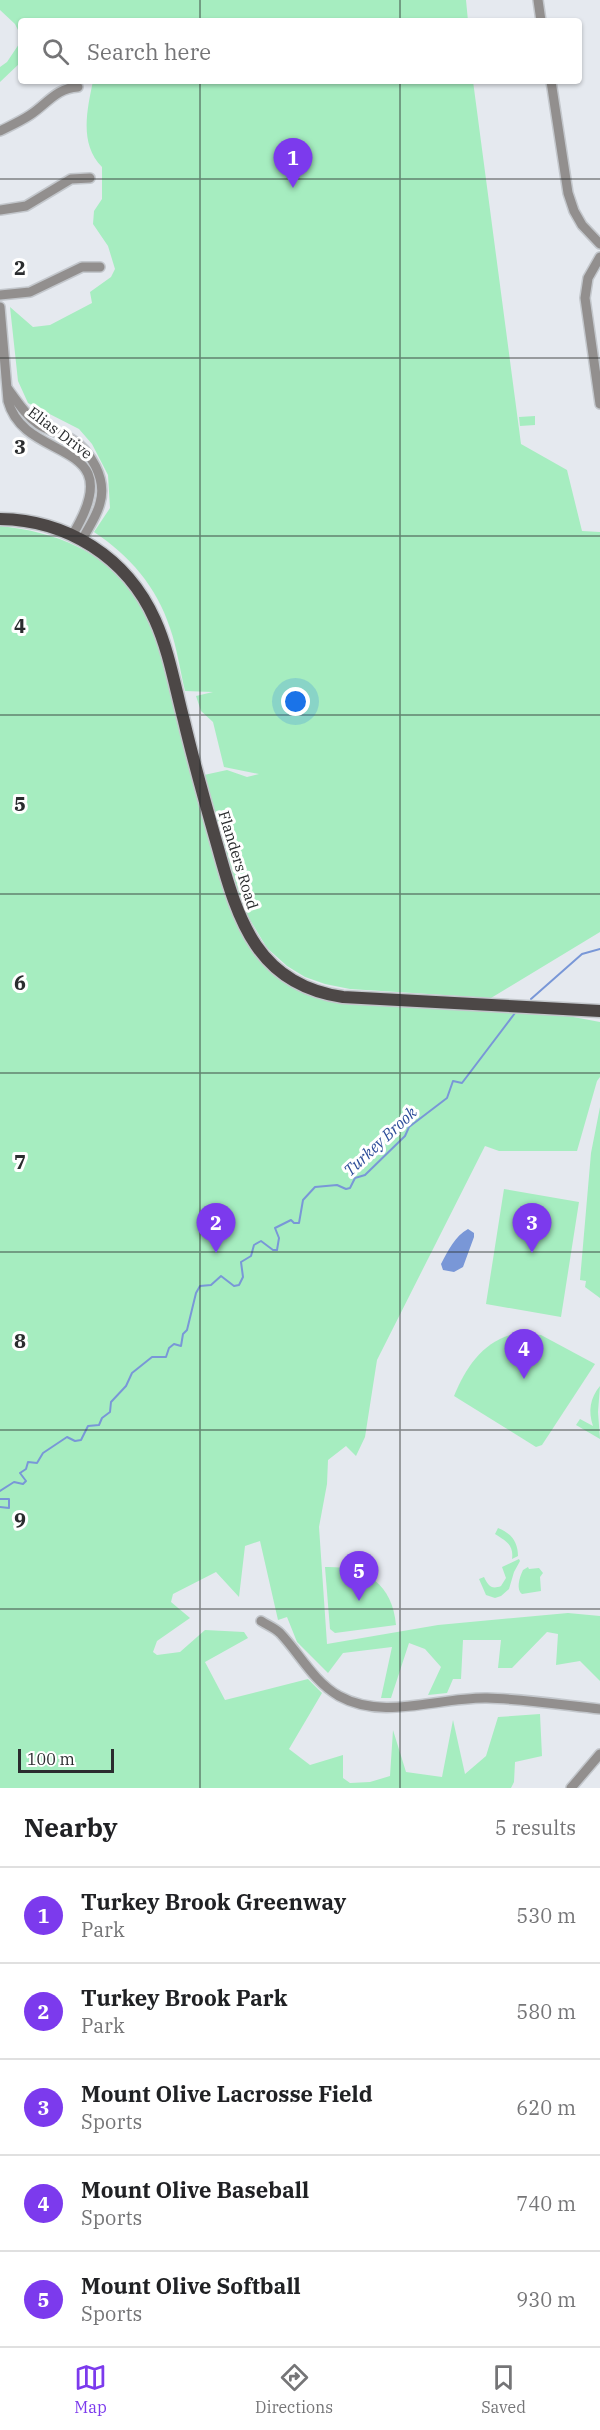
<!DOCTYPE html>
<style>
:root{--surface:#fff;--page:#f6f6f6;--text:#202124;--muted:#757577;--line:#e0e0e0;--accent:#7c3aed}
body{margin:0;font-family:"IBM Plex Serif",serif;background:var(--page);color:var(--text)}
.scale{position:absolute;left:18px;bottom:15px;width:96px;box-sizing:border-box;padding-left:6px;border:3px solid #2a2c2e;border-top:0;font-size:16px;line-height:21px;white-space:nowrap;color:#2a2c2e;-webkit-text-stroke:4px #fff;paint-order:stroke}
.you{position:absolute;left:296px;top:702px;width:21px;height:21px;margin:-15px;border:4px solid #fff;border-radius:50%;background:#1a73e8;box-shadow:0 0 0 9px #1a73e833}
.badge{display:grid;place-items:center;width:39px;height:39px;border-radius:50%;background:var(--accent);color:#fff;font-size:20px;font-weight:700}
.pin{position:absolute;translate:-50% -50px;filter:drop-shadow(0 2px 3px #0008)}
.pin::after{content:'';position:absolute;top:32px;width:21px;height:18px;background:inherit;clip-path:polygon(0 0,100% 0,50% 100%)}
.list{margin:0;padding:0;list-style:none}
h2{display:flex;justify-content:space-between;align-items:center;height:78px;margin:0;padding:0 24px;font-size:26px}
h2 small{font-size:20px;font-weight:400;color:var(--muted)}
.list li{display:grid;grid-template-columns:39px 1fr auto;gap:18px;align-items:center;box-sizing:border-box;height:96px;padding:0 24px;border-top:2px solid var(--line)}
.list b{display:block;font-size:22px;white-space:nowrap}
.list p{margin:0;font-size:20px;white-space:nowrap;color:var(--muted)}
.list em{font-size:20px;font-style:normal;color:var(--muted)}
.icon{flex:none;width:33px;height:33px;fill:none;stroke:currentColor;stroke-width:2;stroke-linecap:round;stroke-linejoin:round}
.map{position:relative;flex:none;width:600px;height:1788px;overflow:hidden}
.search{position:absolute;background:var(--surface);box-shadow:0 2px 4px #0004;left:18px;right:18px;top:18px;height:66px;display:flex;align-items:center;gap:15px;box-sizing:border-box;padding:0 21px;border-radius:6px;color:var(--muted);font-size:22px}
.sheet{height:558px;background:var(--surface)}
nav{display:flex;justify-content:space-around;align-items:center;box-sizing:border-box;height:84px;border-top:2px solid var(--line);background:var(--surface);font-size:16px;color:var(--muted)}
nav a{display:grid;justify-items:center;gap:3px}
nav .on{color:var(--accent)}
.map>svg:first-child{display:block}
</style>
<div class="map">
<svg width="600" height="1788" viewBox="0 0 600 1788">
<rect width="100%" height="100%" fill="#e5e9ef"/>
<g fill="#a6edc0">
<path d="M0 0H466L468 21H21V36L15 24 0 10Z"/>
<path d="M21 41V62L0 82V67L7 62Z"/>
<path d="M93 81H473L521 444 567 470 582 531 600 532V932L491 998 350 989 325 984 305 977 287 966 267 948 241 905 204 775 227 770 247 777 259 774 224 767 213 722 201 711 196 696 213 692 185 691C180 670 177 648 170 628 157 587 129 555 94 532L110 508 108 475 92 444 79 429 28 403 18 381 10 307 33 327 50 325 92 303 90 292 111 277 115 269 108 246 93 224 94 211 102 199V167C79 144 87 110 93 81Z"/>
<path d="M535 416V425L520 426 519 417Z"/>
<path d="M0 526C53 531 108 552 138 598 146 611 152 626 158 640L238 925 248 943 260 959 302 990 552 1013 600 1022V1077L597 1081 577 1151H499L485 1146 377 1360 365 1437 356 1456 346 1446 328 1460 327 1484 319 1527 327 1644 438 1625 568 1613 600 1616V1681L580 1661 556 1665 558 1634 547 1632 512 1668H498L501 1640H463L461 1679H453L447 1693 428 1695 441 1667 425 1649 409 1643 391 1698H381L392 1647 343 1653 328 1673 297 1642 287 1617 278 1620 260 1541 245 1546 239 1597 216 1572 173 1594 171 1602 190 1618 157 1641 153 1652 157 1655 180 1652 205 1630 244 1632 248 1638 205 1662 225 1700 308 1679 322 1693 289 1749 310 1765 343 1755V1778L350 1783 370 1782 390 1776 393 1730 406 1772 442 1777 453 1720 465 1774 486 1756 498 1717 540 1714 542 1756 515 1762 514 1782 511 1788H0Z"/>
<path d="M600 1107V1298L585 1287 586 1281 580 1280 591 1153Z"/>
<path d="M504 1189 579 1202 561 1317 486 1304Z"/>
<path d="M518 1333 541 1335 595 1364 542 1445 536 1447 454 1396C466 1366 485 1339 518 1333Z"/>
<path d="M600 1386 598 1412 600 1439 576 1425 580 1419 593 1426C588 1411 590 1398 600 1386Z"/>
<path d="M498 1528C511 1533 518 1542 518 1556L512 1559C514 1545 506 1541 495 1534Z"/>
<path d="M519 1559 520 1561 514 1572 509 1589 501 1596 495 1598 486 1595 479 1579 484 1577C488 1585 491 1590 501 1586L506 1578 502 1567Z"/>
<path d="M325 1567C365 1566 392 1583 396 1625L335 1633 330 1629Z"/>
<path d="M528 1567 529 1569 539 1568 543 1573 540 1577 541 1591 522 1594C516 1590 519 1578 523 1570Z"/>
</g>
<path fill="#7997d7" d="M468 1229 474 1233V1237L463 1267 454 1272 443 1270 441 1264C448 1251 455 1236 468 1229Z"/>
<g fill="none" stroke-linecap="round" stroke-linejoin="round">
<g stroke="#7997d7" stroke-width="2">
<path d="M531 999 582 954 600 949"/>
<path d="M0 1491 14 1482 23 1484 26 1481 20 1473 26 1469 28 1462 37 1463 43 1453 67 1437 75 1441 81 1440 88 1426 99 1425 102 1418 110 1412 111 1402 126 1386 132 1373 152 1357H166L169 1348 174 1344 181 1346 183 1334 187 1330 196 1293 200 1286 211 1285 221 1276 234 1286 239 1285 243 1277 241 1262 251 1256 254 1245 261 1241 273 1250H277L279 1238 275 1228 291 1220 294 1223H299L303 1200 315 1187 337 1185 346 1189 350 1188 355 1178 365 1175 405 1136 409 1127 447 1098 453 1081 462 1083 515 1013"/>
<path d="M0 1499H9V1508L0 1507"/>
</g>
<defs>
<g id="minor">
<path d="M538 0 541 21"/>
<path d="M551 81 568 193 574 211 582 225 600 244"/>
<path d="M0 131C10 126 21 121 30 115 47 104 56 88 78 87"/>
<path d="M0 210 26 206 71 179 90 178"/>
<path d="M600 257 588 278 585 298 600 404"/>
<path d="M0 295 30 292 82 267H100"/>
<path d="M0 307 8 401C25 465 132 436 73 534"/>
<path d="M8 389C17 401 25 415 38 424 48 431 61 433 71 439 91 451 107 479 100 503 97 516 88 528 82 540"/>
<path d="M261 1621C267 1625 275 1628 280 1633 300 1654 313 1681 339 1696 384 1721 438 1697 487 1698 524 1699 563 1705 600 1709"/>
<path d="M571 1788 600 1754"/>
</g>
<path id="major" d="M0 519C67 520 127 557 155 620 169 651 175 687 184 721 194 763 206 806 218 848 238 921 258 985 343 997L600 1011"/>
</defs>
<use href="#minor" stroke="#c3c7cc" stroke-width="12"/>
<use href="#major" stroke="#c3c7cc" stroke-width="15"/>
<use href="#minor" stroke="#928f8e" stroke-width="9"/>
<use href="#major" stroke="#4c4746" stroke-width="12"/>
</g>
<path fill="none" stroke="#2a2c2e" stroke-width="1.5" stroke-opacity="0.55" d="M200 0V21M400 0V21M200 81V1788M400 81V1788M0 179H600M0 358H600M0 536H600M0 715H600M0 894H600M0 1073H600M0 1252H600M0 1430H600M0 1609H600"/>
<g text-anchor="middle" stroke-width="6" stroke-linejoin="round" paint-order="stroke">
<g font-size="15" fill="#2a2c2e" stroke="#fff">
<text transform="translate(60 433) rotate(37)" y="5">Elias Drive</text>
<text transform="translate(238 860) rotate(73)" y="5">Flanders Road</text>
</g>
<g font-size="16" font-style="italic" fill="#2d4d99" stroke="#fff">
<text transform="translate(380 1141) rotate(-43)" y="6">Turkey Brook</text>
</g>
</g>
<g font-size="20" text-anchor="middle" font-weight="bold" fill="#2a2c2e" stroke="#fff" stroke-width="6" stroke-linejoin="round" paint-order="stroke">
<text x="20" y="275">2</text>
<text x="20" y="454">3</text>
<text x="20" y="633">4</text>
<text x="20" y="811">5</text>
<text x="20" y="990">6</text>
<text x="20" y="1169">7</text>
<text x="20" y="1348">8</text>
<text x="20" y="1527">9</text>
</g>
</svg>
<div class="scale">100 m</div>
<div class="you"></div>
<div class="pin badge" style="left:293px;top:188px">1</div>
<div class="pin badge" style="left:216px;top:1253px">2</div>
<div class="pin badge" style="left:532px;top:1253px">3</div>
<div class="pin badge" style="left:524px;top:1379px">4</div>
<div class="pin badge" style="left:359px;top:1601px">5</div>
<div class="search"><svg class="icon" aria-label="search" viewBox="0 0 24 24"><circle cx="10" cy="10" r="6"/><path d="M15 15l6 6"/></svg>Search here</div>
</div>
<section class="sheet">
<h2>Nearby<small>5 results</small></h2>
<ul class="list">
<li><span class="badge">1</span><div><b>Turkey Brook Greenway</b><p>Park</p></div><em>530 m</em></li>
<li><span class="badge">2</span><div><b>Turkey Brook Park</b><p>Park</p></div><em>580 m</em></li>
<li><span class="badge">3</span><div><b>Mount Olive Lacrosse Field</b><p>Sports</p></div><em>620 m</em></li>
<li><span class="badge">4</span><div><b>Mount Olive Baseball</b><p>Sports</p></div><em>740 m</em></li>
<li><span class="badge">5</span><div><b>Mount Olive Softball</b><p>Sports</p></div><em>930 m</em></li>
</ul>
</section>
<nav>
<a class="on"><svg class="icon" aria-label="map" viewBox="0 0 24 24"><path d="M3 6l6-2 6 2 6-2v14l-6 2-6-2-6 2zM9 4v14M15 6v14"/></svg>Map</a>
<a><svg class="icon" aria-label="directions" viewBox="0 0 24 24"><path d="M12 3l9 9-9 9-9-9zM9 14v-3h6M13 9l2 2-2 2"/></svg>Directions</a>
<a><svg class="icon" aria-label="saved" viewBox="0 0 24 24"><path d="M7 4h10v16l-5-4-5 4z"/></svg>Saved</a>
</nav>
